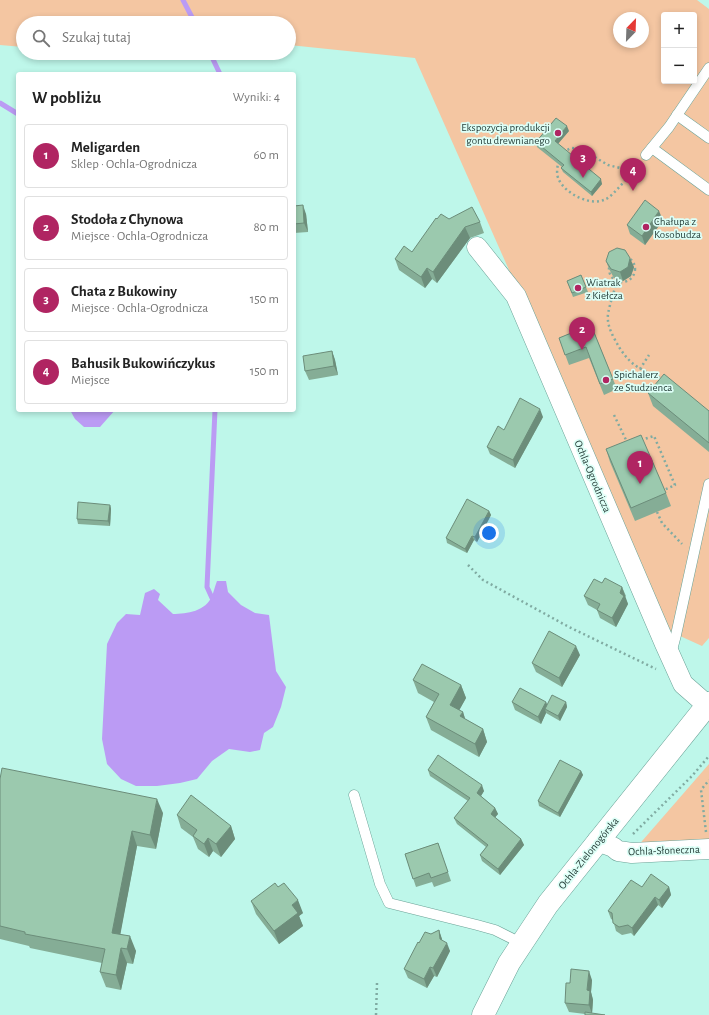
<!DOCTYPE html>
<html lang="pl">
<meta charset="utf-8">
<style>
:root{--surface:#fff;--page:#f2f2f2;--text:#222;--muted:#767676;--line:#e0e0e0;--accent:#b02562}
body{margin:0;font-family:"Alegreya Sans",sans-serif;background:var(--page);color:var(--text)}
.controls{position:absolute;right:12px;top:12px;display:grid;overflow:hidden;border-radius:4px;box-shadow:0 2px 6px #0003}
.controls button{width:36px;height:36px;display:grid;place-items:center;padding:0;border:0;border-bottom:1px solid var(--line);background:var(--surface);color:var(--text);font:20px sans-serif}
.compass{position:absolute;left:613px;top:12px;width:36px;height:36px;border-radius:50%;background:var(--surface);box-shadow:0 2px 6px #0003;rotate:23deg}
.you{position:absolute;left:489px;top:533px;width:14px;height:14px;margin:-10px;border:3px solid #fff;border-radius:50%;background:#1a73e8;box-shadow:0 0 0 6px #1a73e833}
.badge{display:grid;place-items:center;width:26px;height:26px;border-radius:50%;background:var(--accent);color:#fff;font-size:13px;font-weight:700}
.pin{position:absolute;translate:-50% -33px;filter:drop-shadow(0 1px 2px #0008)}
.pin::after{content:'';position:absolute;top:21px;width:14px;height:12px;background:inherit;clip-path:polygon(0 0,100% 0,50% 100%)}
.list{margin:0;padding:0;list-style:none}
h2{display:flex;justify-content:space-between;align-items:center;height:52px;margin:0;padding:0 16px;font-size:17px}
h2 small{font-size:13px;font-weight:400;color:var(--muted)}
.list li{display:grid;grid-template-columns:26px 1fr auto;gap:12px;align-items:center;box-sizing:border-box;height:64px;margin:0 8px 8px;padding:0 8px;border:1px solid var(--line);border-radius:4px}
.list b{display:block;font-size:15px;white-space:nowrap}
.list p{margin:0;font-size:13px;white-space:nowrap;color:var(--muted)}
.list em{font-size:13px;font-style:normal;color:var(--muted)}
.icon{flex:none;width:22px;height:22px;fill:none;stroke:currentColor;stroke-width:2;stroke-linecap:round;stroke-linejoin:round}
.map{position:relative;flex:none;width:709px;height:1015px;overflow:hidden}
.search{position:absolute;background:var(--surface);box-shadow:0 2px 6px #0003;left:16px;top:16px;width:280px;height:44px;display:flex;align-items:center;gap:10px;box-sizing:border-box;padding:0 14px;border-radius:22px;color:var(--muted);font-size:15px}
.panel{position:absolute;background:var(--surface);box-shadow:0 2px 6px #0003;left:16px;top:72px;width:280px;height:340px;border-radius:4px}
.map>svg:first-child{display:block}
</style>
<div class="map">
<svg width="709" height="1015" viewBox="0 0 709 1015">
<rect width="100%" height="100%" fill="#bef7ea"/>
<g fill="#f4c6a2" fill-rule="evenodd">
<path d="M0 0H697L709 9V638L702 646 669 631 415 58 289 45V23H23V47L0 45ZM664 15H694V81H664ZM619 18H643V42H619Z"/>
<path d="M115 53H195L193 58Z"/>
<path d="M709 764V845L636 848Z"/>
</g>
<g fill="#bb9bf4">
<path d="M70 410H115L100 427H84L75 419Z"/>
<path d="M217 581H226L228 592 241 605 255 613 269 615 276 671 286 687 281 707 273 727 264 733 260 750 250 752 229 749 212 761 197 779 180 783 157 786H136L121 779 107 764 102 739 107 644 117 623 126 614 140 615 145 593 154 589 160 594 158 600 173 614C187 614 206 611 212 596 214 591 215 586 217 581Z"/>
</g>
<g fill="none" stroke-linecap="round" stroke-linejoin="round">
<g stroke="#bb9bf4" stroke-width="5">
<path d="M183 0 195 23"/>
<path d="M210 53 220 74"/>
<path d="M0 103 18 114"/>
<path d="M212 598 207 587 215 410"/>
</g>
<defs>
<g id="service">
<path d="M677 115 709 138"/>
<path d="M652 148 709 190"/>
<path d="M646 155 669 127 709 68"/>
<path d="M671 654 676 635 709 484"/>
<path d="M354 795 380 884 389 903 477 925 495 930 521 943"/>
</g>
<g id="minor">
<path d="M477 247 516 296 665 644 683 684 707 705"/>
<path d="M597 841 613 847 618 851 632 853 709 849"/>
</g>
<path id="tertiary" d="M483 1015 509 963 548 904 709 703"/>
</defs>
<use href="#service" stroke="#6ba297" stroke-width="11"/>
<use href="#minor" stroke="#6ba297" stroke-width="21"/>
<use href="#tertiary" stroke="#6ba297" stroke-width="23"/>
<g stroke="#80aba2" stroke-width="2.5" stroke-dasharray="2 3" stroke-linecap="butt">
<path d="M563 152 571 148 581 149 608 165 620 168 636 163"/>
<path d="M559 161C557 166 556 175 559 180 566 194 591 207 606 199 612 197 632 172 638 166"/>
<circle cx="622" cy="269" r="13"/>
<path d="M617 281C614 292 610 303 608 314 607 323 610 330 614 338 627 363 637 369 663 379"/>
<path d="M640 369 649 355"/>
<path d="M614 415 627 442"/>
<path d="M641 440 654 436 675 485 664 490"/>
<path d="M657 512 662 523 682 544"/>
<path d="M468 565 483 580 569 627 656 669"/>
<path d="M706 832 701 790 709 780"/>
<path d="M633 834 692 776 709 756"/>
<path d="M376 1015 377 983"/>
</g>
<use href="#service" stroke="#fff" stroke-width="10"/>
<use href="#minor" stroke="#fff" stroke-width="20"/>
<use href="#tertiary" stroke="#fff" stroke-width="22"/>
</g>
<g fill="#85ad96">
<path d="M569 131 558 144 602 184 592 196 563 172 561 168 562 167 537 147 536 142Z"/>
<path d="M294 206 306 214 308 232 294 233Z"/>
<path d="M437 219H449L480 222 484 233 470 238 437 283 432 279 425 288 399 270 395 259 412 252Z"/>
<path d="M663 220 645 245 630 234 627 225Z"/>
<path d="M606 261 634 267 631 276 623 281 614 278 609 269Z"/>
<path d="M581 275 588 292 573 297 567 281Z"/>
<path d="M591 325 617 389 604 395 589 358 569 365 559 338Z"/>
<path d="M332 351 335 360 338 375 309 380 305 371Z"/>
<path d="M648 393 709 411V452L653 406Z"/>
<path d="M543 417 515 468 490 454 487 447 504 430Z"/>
<path d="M606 449 666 493 671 506 635 521 610 462Z"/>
<path d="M110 505 111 509 110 526 78 524 77 519Z"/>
<path d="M489 511 491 515 477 542 474 540 467 553 447 543 446 538Z"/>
<path d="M602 583 622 587 626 596 625 597 628 604 616 627 600 618 597 610 588 605 584 596Z"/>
<path d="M580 655 562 687 536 672 532 663Z"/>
<path d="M413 680 461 685 466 698 459 710 463 712 465 719 483 729 487 742 479 757 431 730 426 717 434 702 418 693Z"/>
<path d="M512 702H546L547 705 566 702 567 707 560 721 546 713 541 724 515 710Z"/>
<path d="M428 770 484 791 481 796 495 808 498 814 495 817 521 839 524 845 500 875 482 861 480 855 486 847 457 824 454 818 468 801 430 776Z"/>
<path d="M581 771 583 775 560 817 539 806 538 801Z"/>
<path d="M0 779 163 813 156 849 137 846 120 934 136 951 133 964 127 963 121 990 106 987 100 972 102 963 30 948 29 946 0 939Z"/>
<path d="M177 815 231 826 235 839 221 857 213 851 209 857 198 849 193 837 181 828Z"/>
<path d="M438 843 451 881 434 887 432 882 416 887 405 854Z"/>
<path d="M642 887H669L671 895 662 908 658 905 634 936 631 933 622 935 616 931 613 920 611 919 608 911Z"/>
<path d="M251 901 303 913 299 916 303 926 279 944 256 914Z"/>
<path d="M439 930 442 940 450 951 437 977 434 976 427 988 408 978 404 969 419 943 431 934Z"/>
<path d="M592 980 591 992 593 1000 592 1013 585 1014 569 1012 565 1003 570 983Z"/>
</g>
<g fill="#6c8d7a">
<path d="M567 126 569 131 556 146 555 141Z"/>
<path d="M601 179 602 184 592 196 591 192Z"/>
<path d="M303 205 306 214 308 232 304 223Z"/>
<path d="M659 211 663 220 645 245 642 236Z"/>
<path d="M465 227 470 238 437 283 433 272Z"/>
<path d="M630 258 634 267 631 276 623 281 620 272Z"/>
<path d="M427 268 432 279 425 288 421 277Z"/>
<path d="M332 351 335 360 338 375 334 366Z"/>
<path d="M540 409 543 417 515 468 513 460Z"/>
<path d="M110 505 111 509 110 526 108 521Z"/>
<path d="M489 511 491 515 477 542 475 537Z"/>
<path d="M472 536 474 540 467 553 465 549Z"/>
<path d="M622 587 628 604 616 627 612 618 620 593Z"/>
<path d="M576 646 580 655 562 687 559 678Z"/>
<path d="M461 685 466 698 455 718 450 705Z"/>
<path d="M546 702 549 709H545L546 713 541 724 538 717Z"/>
<path d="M566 702 567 707 560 721 558 716Z"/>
<path d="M463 712 467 725 460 716Z"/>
<path d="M483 729 487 742 479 757 475 744Z"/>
<path d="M581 771 583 775 560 817 558 813Z"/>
<path d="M482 785 484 791 479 799 477 793Z"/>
<path d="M157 799 163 813 156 849 150 835Z"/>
<path d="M495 808 498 814 493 820 491 814Z"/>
<path d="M231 826 235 839 221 857 216 844Z"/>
<path d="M132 831 137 846 118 947 112 933Z"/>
<path d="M208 838 213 851 209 857 204 844Z"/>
<path d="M521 839 524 845 500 875 498 869Z"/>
<path d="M669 887 671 895 662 908 659 900Z"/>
<path d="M655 897 658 905 634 936 632 928Z"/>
<path d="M298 900 303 913 299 916 303 926 279 944 274 931 292 905Z"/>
<path d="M439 930 442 939 443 948 440 939Z"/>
<path d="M130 936 136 951 133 964 127 949Z"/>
<path d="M447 943 450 951 437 977 433 968Z"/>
<path d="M121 948 127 963 121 990 116 975Z"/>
<path d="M430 967 434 976 427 988 424 979Z"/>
<path d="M589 971 592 980 591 992 593 1000 592 1014 589 1005 587 990Z"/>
</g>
<g fill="#9bc9ae" stroke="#6c8d7a">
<path d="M556 118 567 126 555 141 601 179 591 192 561 168 564 165 536 142Z"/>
<path d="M645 200 659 211 642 236 627 225Z"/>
<path d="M303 205 304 223 294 224V206Z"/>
<path d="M472 207 480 222 465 227 433 272 427 268 421 277 395 259 404 246 412 252 436 218 437 219 441 214 449 219Z"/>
<path d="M617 248 625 250 630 258 628 267 620 272 611 269 606 261 609 252Z"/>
<path d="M581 275 586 287 572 293 567 281Z"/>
<path d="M591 325 613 379 600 384 586 347 565 355 559 338Z"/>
<path d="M332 351 334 366 305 371 303 356Z"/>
<path d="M664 374 709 411V443L648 393Z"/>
<path d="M520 398 540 409 513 460 487 447 498 426 504 430Z"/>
<path d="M641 435 666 493 631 508 606 449Z"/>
<path d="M467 499 489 511 475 537 472 536 465 549 446 538Z"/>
<path d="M78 502 110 505 108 521 77 519Z"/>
<path d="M605 578 622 587 620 593 624 596 612 618 597 610 600 604 584 596 594 579 602 583Z"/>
<path d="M549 631 576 646 559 678 532 663Z"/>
<path d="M422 664 461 685 450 705 463 712 460 716 483 729 475 744 426 717 439 694 413 680Z"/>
<path d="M520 688 546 702 538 717 512 702Z"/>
<path d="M552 695 566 702 558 716 545 709Z"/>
<path d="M438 755 482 785 477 793 495 808 491 814 521 839 498 869 480 855 488 845 454 818 470 798 428 770Z"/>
<path d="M560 760 581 771 558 813 538 801Z"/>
<path d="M2 768 157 799 150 835 132 831 112 933 130 936 127 949 121 948 116 975 100 972 105 949 25 934V932L0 926V779Z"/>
<path d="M191 795 231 826 216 844 208 838 204 844 193 836 197 830 177 815Z"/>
<path d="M438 843 448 872 431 878 429 873 413 879 405 854Z"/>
<path d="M651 874 669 887 659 900 655 897 632 928 628 925 619 927 613 923 612 913 608 911 631 880 642 887Z"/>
<path d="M275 883 278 887 284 883 298 900 292 905 298 913 274 931 251 901Z"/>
<path d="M439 930 440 939 447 943 433 968 430 967 424 979 404 969 418 942 419 943 425 932 431 934Z"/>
<path d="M571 969 589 971 587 990 590 991 589 1005 565 1003 566 983H570Z"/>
<path d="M585 1012 605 1015H585Z"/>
</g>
<g fill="#b02562" stroke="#ddfff7" stroke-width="1.5">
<circle cx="558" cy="133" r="4"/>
<circle cx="646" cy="227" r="4"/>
<circle cx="578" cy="288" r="4"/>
<circle cx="606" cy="380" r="4"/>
</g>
<g text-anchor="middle" stroke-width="3.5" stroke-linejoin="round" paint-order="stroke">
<g font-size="11" fill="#28403b" stroke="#ddfff7" text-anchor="start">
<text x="550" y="131" text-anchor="end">Ekspozycja produkcji<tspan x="550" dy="13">gontu drewnianego</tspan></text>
<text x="654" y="225">Chałupa z<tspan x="654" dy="13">Kosobudza</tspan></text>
<text x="586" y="286">Wiatrak<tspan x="586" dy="13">z Kiełcza</tspan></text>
<text x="614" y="378">Spichalerz<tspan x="614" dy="13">ze Studzienca</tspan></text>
</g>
<g font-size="11" fill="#28403b" stroke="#ddfff7">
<text transform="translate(593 476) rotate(67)" y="4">Ochla-Ogrodnicza</text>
<text transform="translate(664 850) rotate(-2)" y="4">Ochla-Słoneczna</text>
<text transform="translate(588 853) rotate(-51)" y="4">Ochla-Zielonogórska</text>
</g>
</g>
</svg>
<div class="controls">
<button>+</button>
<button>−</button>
</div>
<svg class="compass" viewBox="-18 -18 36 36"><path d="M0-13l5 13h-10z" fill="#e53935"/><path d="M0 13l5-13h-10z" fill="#767676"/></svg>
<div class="you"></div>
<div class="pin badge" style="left:640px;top:484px">1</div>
<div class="pin badge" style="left:582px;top:350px">2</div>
<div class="pin badge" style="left:583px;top:178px">3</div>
<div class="pin badge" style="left:633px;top:191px">4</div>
<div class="search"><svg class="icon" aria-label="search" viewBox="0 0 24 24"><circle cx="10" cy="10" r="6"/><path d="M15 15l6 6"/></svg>Szukaj tutaj</div>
<section class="panel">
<h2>W pobliżu<small>Wyniki: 4</small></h2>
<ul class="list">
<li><span class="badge">1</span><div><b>Meligarden</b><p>Sklep · Ochla-Ogrodnicza</p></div><em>60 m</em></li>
<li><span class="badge">2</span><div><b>Stodoła z Chynowa</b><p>Miejsce · Ochla-Ogrodnicza</p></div><em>80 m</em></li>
<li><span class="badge">3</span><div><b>Chata z Bukowiny</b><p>Miejsce · Ochla-Ogrodnicza</p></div><em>150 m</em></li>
<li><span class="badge">4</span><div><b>Bahusik Bukowińczykus</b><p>Miejsce</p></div><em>150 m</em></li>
</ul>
</section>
</div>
